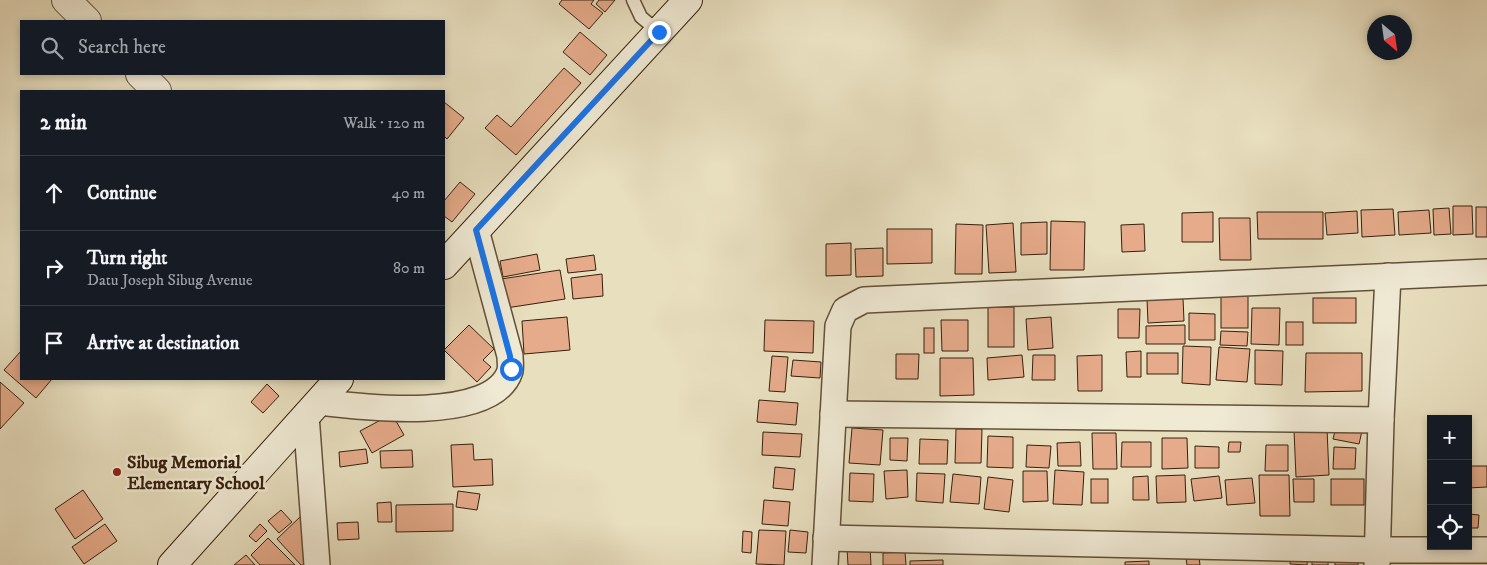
<!DOCTYPE html>
<meta charset="utf-8">
<style>
:root{--surface:#171b24;--page:#242831;--text:#f1f3f6;--muted:#9ea1a6;--line:#363941}
body{margin:0;font-family:"IM FELL DW Pica",serif;background:var(--page);color:var(--text)}
.controls{position:absolute;right:15px;bottom:15px;display:grid;overflow:hidden;border-radius:0px;box-shadow:0 2px 8px #0003}
.controls button{width:45px;height:45px;display:grid;place-items:center;padding:0;border:0;border-bottom:1px solid var(--line);background:var(--surface);color:var(--text);font:25px sans-serif}
.compass{position:absolute;left:1367px;top:15px;width:45px;height:45px;border-radius:50%;background:var(--surface);box-shadow:0 2px 8px #0003;rotate:151deg}
.stop{position:absolute;width:15px;height:15px;margin:-11px;border:4px solid #1a73e8;border-radius:50%;background:#fff}
.stop.end{background:#1a73e8;border-color:#fff;box-shadow:0 1px 5px #0008}
.list{margin:0;padding:0;list-style:none}
h2{display:flex;justify-content:space-between;align-items:center;height:65px;margin:0;padding:0 20px;font-size:21px}
h2 small{font-size:16px;font-weight:400;color:var(--muted)}
.list li{display:grid;grid-template-columns:32px 1fr auto;gap:15px;align-items:center;box-sizing:border-box;height:75px;padding:0 20px;border-top:1px solid var(--line)}
.list b{display:block;font-size:19px;white-space:nowrap}
.list p{margin:0;font-size:16px;white-space:nowrap;color:var(--muted)}
.list em{font-size:16px;font-style:normal;color:var(--muted)}
.icon{flex:none;width:28px;height:28px;fill:none;stroke:currentColor;stroke-width:2;stroke-linecap:round;stroke-linejoin:round}
.map{position:relative;flex:none;width:1487px;height:565px;overflow:hidden}
.search{position:absolute;background:var(--surface);box-shadow:0 2px 8px #0003;left:20px;top:20px;width:425px;height:55px;display:flex;align-items:center;gap:12px;box-sizing:border-box;padding:0 18px;border-radius:0px;color:var(--muted);font-size:19px}
.panel{position:absolute;background:var(--surface);box-shadow:0 2px 8px #0003;left:20px;top:90px;width:425px;height:290px;border-radius:0px}
.map>svg:first-child{display:block}
</style>
<div class="map">
<svg width="1487" height="565" viewBox="0 0 1487 565">
<rect width="100%" height="100%" fill="#e8dfbf"/>
<filter id="stains"><feTurbulence type="fractalNoise" baseFrequency=".004" numOctaves="4"/><feColorMatrix values="0 0 0 0 .2 0 0 0 0 .09 0 0 0 0 .02 0 0 0 .5 -.17"/></filter>
<radialGradient id="worn" r=".72"><stop offset=".6" stop-color="#630" stop-opacity="0"/><stop offset="1" stop-color="#630" stop-opacity=".3"/></radialGradient>
<g fill="#e6ab8b" stroke="#36200c">
<path d="M562 0H594L591 4 603 13 589 29 559 4Z"/>
<path d="M599 0H615L605 12 596 4Z"/>
<path d="M580 32 607 55 590 75 563 52Z"/>
<path d="M564 68 581 83 516 155 485 128 497 115 511 127Z"/>
<path d="M444 102 464 118 447 139 444 136Z"/>
<path d="M460 182 475 194 452 222 444 216V201Z"/>
<path d="M1453 206H1472L1473 234 1453 235Z"/>
<rect x="1476" y="207" width="11" height="30"/>
<path d="M1449 208 1451 234 1434 235 1433 209Z"/>
<path d="M1393 209 1395 235 1362 237 1361 210Z"/>
<path d="M1429 210 1431 233 1399 235 1398 212Z"/>
<path d="M1357 211 1358 233 1327 235 1325 213Z"/>
<path d="M1213 212V242H1182V213Z"/>
<path d="M1257 212H1323V239H1258Z"/>
<path d="M1219 218H1250L1251 260H1220Z"/>
<path d="M1051 221 1085 222 1084 270H1050Z"/>
<path d="M1047 222V254L1021 255V223Z"/>
<path d="M1013 223 1016 272 989 273 986 225Z"/>
<path d="M956 224 983 225 982 274H955Z"/>
<path d="M1144 224 1145 251 1122 252 1121 225Z"/>
<path d="M887 229H932V263L887 264Z"/>
<path d="M851 243V275L826 276V244Z"/>
<path d="M883 248V276L856 277 855 249Z"/>
<path d="M537 254 540 270 503 277 500 261Z"/>
<path d="M594 255 596 270 568 273 566 259Z"/>
<path d="M560 270 565 299 506 308 501 279Z"/>
<path d="M602 274 603 296 573 299 571 278Z"/>
<rect x="1221" y="290" width="27" height="38"/>
<path d="M1183 298 1184 321 1148 323 1147 299Z"/>
<rect x="1313" y="298" width="43" height="25"/>
<rect x="988" y="307" width="26" height="40"/>
<path d="M1252 308H1280L1279 345 1251 344Z"/>
<path d="M1118 309H1140L1139 338H1118Z"/>
<path d="M1189 313 1215 314V340H1189Z"/>
<path d="M567 317 570 350 524 354 522 321Z"/>
<path d="M1051 317 1053 348 1028 350 1026 319Z"/>
<path d="M765 320 814 321 813 353 764 351Z"/>
<path d="M941 320H968V351H942Z"/>
<rect x="1286" y="322" width="17" height="23"/>
<path d="M469 325 494 349 483 360 491 367 477 382 444 350Z"/>
<path d="M1185 325V344H1146V326Z"/>
<rect x="924" y="328" width="10" height="25"/>
<path d="M1221 331 1248 332 1247 346 1220 345Z"/>
<path d="M1183 346 1211 347 1210 385 1182 383Z"/>
<path d="M1219 347 1250 349 1247 382 1216 380Z"/>
<path d="M1255 350 1283 351 1282 385 1255 384Z"/>
<path d="M21 351V379H52L36 398 4 370Z"/>
<path d="M1141 351V377H1127L1126 352Z"/>
<rect x="1147" y="353" width="31" height="21"/>
<path d="M1306 353H1362V391L1305 392Z"/>
<path d="M896 354H919L918 379H896Z"/>
<path d="M1022 355 1024 377 988 380 987 358Z"/>
<path d="M1033 355H1055V380H1032Z"/>
<path d="M1102 355V391H1078L1077 356Z"/>
<path d="M772 356 788 357 785 392 769 391Z"/>
<path d="M940 358H973L974 395 940 396Z"/>
<path d="M793 360 821 362 820 378 791 376Z"/>
<path d="M0 382 24 403 0 429Z"/>
<path d="M267 384 279 396 263 413 251 402Z"/>
<path d="M759 400 798 403 796 425 757 422Z"/>
<path d="M392 414 404 435 372 453 360 431Z"/>
<path d="M1336 427 1362 431 1359 444 1333 439Z"/>
<path d="M852 428 883 430 880 465 849 463Z"/>
<path d="M956 429H982L981 463H955Z"/>
<path d="M1327 429 1329 475 1296 477 1294 430Z"/>
<path d="M763 432 802 434 800 457 762 455Z"/>
<path d="M1092 433H1116L1117 469H1093Z"/>
<path d="M988 436 1013 437V468L987 467Z"/>
<path d="M890 438H908L907 461 890 460Z"/>
<path d="M1162 438H1187L1188 468 1162 469Z"/>
<path d="M920 439 948 440 947 464H919Z"/>
<path d="M1080 442 1081 466H1058L1057 443Z"/>
<path d="M1122 442H1151V467H1121Z"/>
<path d="M1229 442H1241L1240 452H1228Z"/>
<path d="M473 444 474 460 492 459 493 485 453 487 451 445Z"/>
<path d="M1027 445 1051 446 1049 468 1026 467Z"/>
<path d="M1266 445H1288V471H1265Z"/>
<path d="M1195 446 1219 447V468H1195Z"/>
<path d="M1334 447 1356 448 1355 469H1333Z"/>
<path d="M366 449 368 463 340 467 339 452Z"/>
<path d="M412 450 413 467 381 468 380 451Z"/>
<path d="M1468 466H1487V487L1468 488Z"/>
<path d="M775 467 795 469 793 490 773 488Z"/>
<path d="M907 470 908 497 886 499 884 471Z"/>
<path d="M1055 470 1084 472 1082 505 1053 504Z"/>
<path d="M1023 471H1047L1048 501 1023 502Z"/>
<path d="M850 473 874 474 873 502 849 501Z"/>
<path d="M917 473 945 474 943 503 916 501Z"/>
<path d="M953 474 981 477 979 504 950 502Z"/>
<path d="M1185 475 1186 502 1157 503 1156 476Z"/>
<path d="M1259 475H1289L1290 516H1260Z"/>
<path d="M1148 476 1149 500H1133V477Z"/>
<path d="M1219 476 1222 498 1194 501 1191 479Z"/>
<path d="M988 477 1013 480 1009 512 984 509Z"/>
<path d="M1252 478 1255 503 1227 505 1225 480Z"/>
<rect x="1091" y="479" width="17" height="24"/>
<path d="M1293 479H1314V502H1294Z"/>
<rect x="1331" y="479" width="33" height="26"/>
<path d="M83 490 103 519 75 539 55 509Z"/>
<path d="M458 491 480 494 477 510 456 507Z"/>
<path d="M764 500 790 502 788 526 762 524Z"/>
<path d="M391 502 392 522H378L377 503Z"/>
<path d="M453 504V531L396 532V505Z"/>
<path d="M281 510 292 522 279 533 268 521Z"/>
<path d="M1468 514 1479 515 1478 528H1468Z"/>
<path d="M301 516 308 565H301L277 539Z"/>
<path d="M358 522 359 539 338 540 337 523Z"/>
<path d="M105 524 117 541 84 564 72 547Z"/>
<path d="M260 524 267 531 256 542 249 536Z"/>
<path d="M759 530 786 531 784 565 756 564Z"/>
<path d="M790 530 808 532 806 553 788 552Z"/>
<path d="M743 531 752 532 751 553 742 552Z"/>
<path d="M268 538 295 565H260L251 555Z"/>
<path d="M847 548H870L871 565H848Z"/>
<path d="M1291 551 1308 552 1307 565 1290 564Z"/>
<path d="M905 552 906 565H883V553Z"/>
<path d="M1312 552H1329L1328 565H1312Z"/>
<path d="M1335 553 1358 554V565H1335Z"/>
<path d="M246 555 255 565H234Z"/>
<path d="M1199 557 1200 565H1187L1186 558Z"/>
<path d="M943 560V565H910V561Z"/>
<path d="M1149 561V565H1125V562Z"/>
</g>
<g fill="none" stroke-linecap="round" stroke-linejoin="round">
<defs>
<path id="service" d="M633 0 641 17 659 32"/>
<g id="minor">
<path d="M318 402C359 407 493 424 510 371 511 366 510 360 510 356L476 230"/>
<path d="M833 414 1381 420"/>
<path d="M306 415 317 565"/>
<path d="M826 538 1377 550H1487"/>
<path d="M825 565 838 326 845 310 864 300 1487 272"/>
<path d="M1377 565 1381 420 1388 276"/>
</g>
<g id="tertiary">
<path d="M66 0 87 21"/>
<path d="M140 74 157 91"/>
</g>
<g id="secondary">
<path d="M444 265 688 0"/>
<path d="M172 565 339 379"/>
</g>
</defs>
<use href="#service" stroke="#625039" stroke-width="15"/>
<use href="#minor" stroke="#625039" stroke-width="28"/>
<use href="#tertiary" stroke="#625039" stroke-width="30"/>
<use href="#secondary" stroke="#36200c" stroke-width="30"/>
<use href="#service" stroke="#f0ead5" stroke-width="12"/>
<use href="#minor" stroke="#f0ead5" stroke-width="25"/>
<use href="#tertiary" stroke="#f0ead5" stroke-width="28"/>
<use href="#secondary" stroke="#f0ead5" stroke-width="28"/>
</g>
<g fill="none" stroke-linecap="round" stroke-linejoin="round">
<path stroke="#1a73e8" stroke-width="6" d="M511 369 510 356 476 230 659 32"/>
</g>
<circle fill="#8f2418" stroke="#f0ead5" stroke-width="2" cx="117" cy="472" r="5"/>
<g text-anchor="middle" stroke-width="5" stroke-linejoin="round" paint-order="stroke">
<g font-size="18" font-weight="bold" fill="#36200c" stroke="#f0ead5" text-anchor="start">
<text x="127" y="468">Sibug Memorial<tspan x="127" dy="21">Elementary School</tspan></text>
</g>
</g>
<rect width="100%" height="100%" filter="url(#stains)"/>
<rect width="100%" height="100%" fill="url(#worn)"/>
</svg>
<div class="controls">
<button>+</button>
<button>−</button>
<button><svg class="icon" aria-label="locate" viewBox="0 0 24 24"><circle cx="12" cy="12" r="6"/><path d="M12 2v4M12 18v4M2 12h4M18 12h4"/></svg></button>
</div>
<svg class="compass" viewBox="-18 -18 36 36"><path d="M0-13l5 13h-10z" fill="#e53935"/><path d="M0 13l5-13h-10z" fill="#9ea1a6"/></svg>
<div class="stop" style="left:511px;top:369px"></div>
<div class="stop end" style="left:659px;top:32px"></div>
<div class="search"><svg class="icon" aria-label="search" viewBox="0 0 24 24"><circle cx="10" cy="10" r="6"/><path d="M15 15l6 6"/></svg>Search here</div>
<section class="panel">
<h2>2 min<small>Walk · 120 m</small></h2>
<ul class="list">
<li><svg class="icon" aria-label="ahead" viewBox="0 0 24 24"><path d="M12 20V5M6 11l6-6 6 6"/></svg><div><b>Continue</b></div><em>40 m</em></li>
<li><svg class="icon" aria-label="right" viewBox="0 0 24 24"><path d="M7 20v-9h11M14 6l5 5-5 5"/></svg><div><b>Turn right</b><p>Datu Joseph Sibug Avenue</p></div><em>80 m</em></li>
<li><svg class="icon" aria-label="arrive" viewBox="0 0 24 24"><path d="M6 21V4h12l-3 4 3 4H6"/></svg><div><b>Arrive at destination</b></div></li>
</ul>
</section>
</div>
